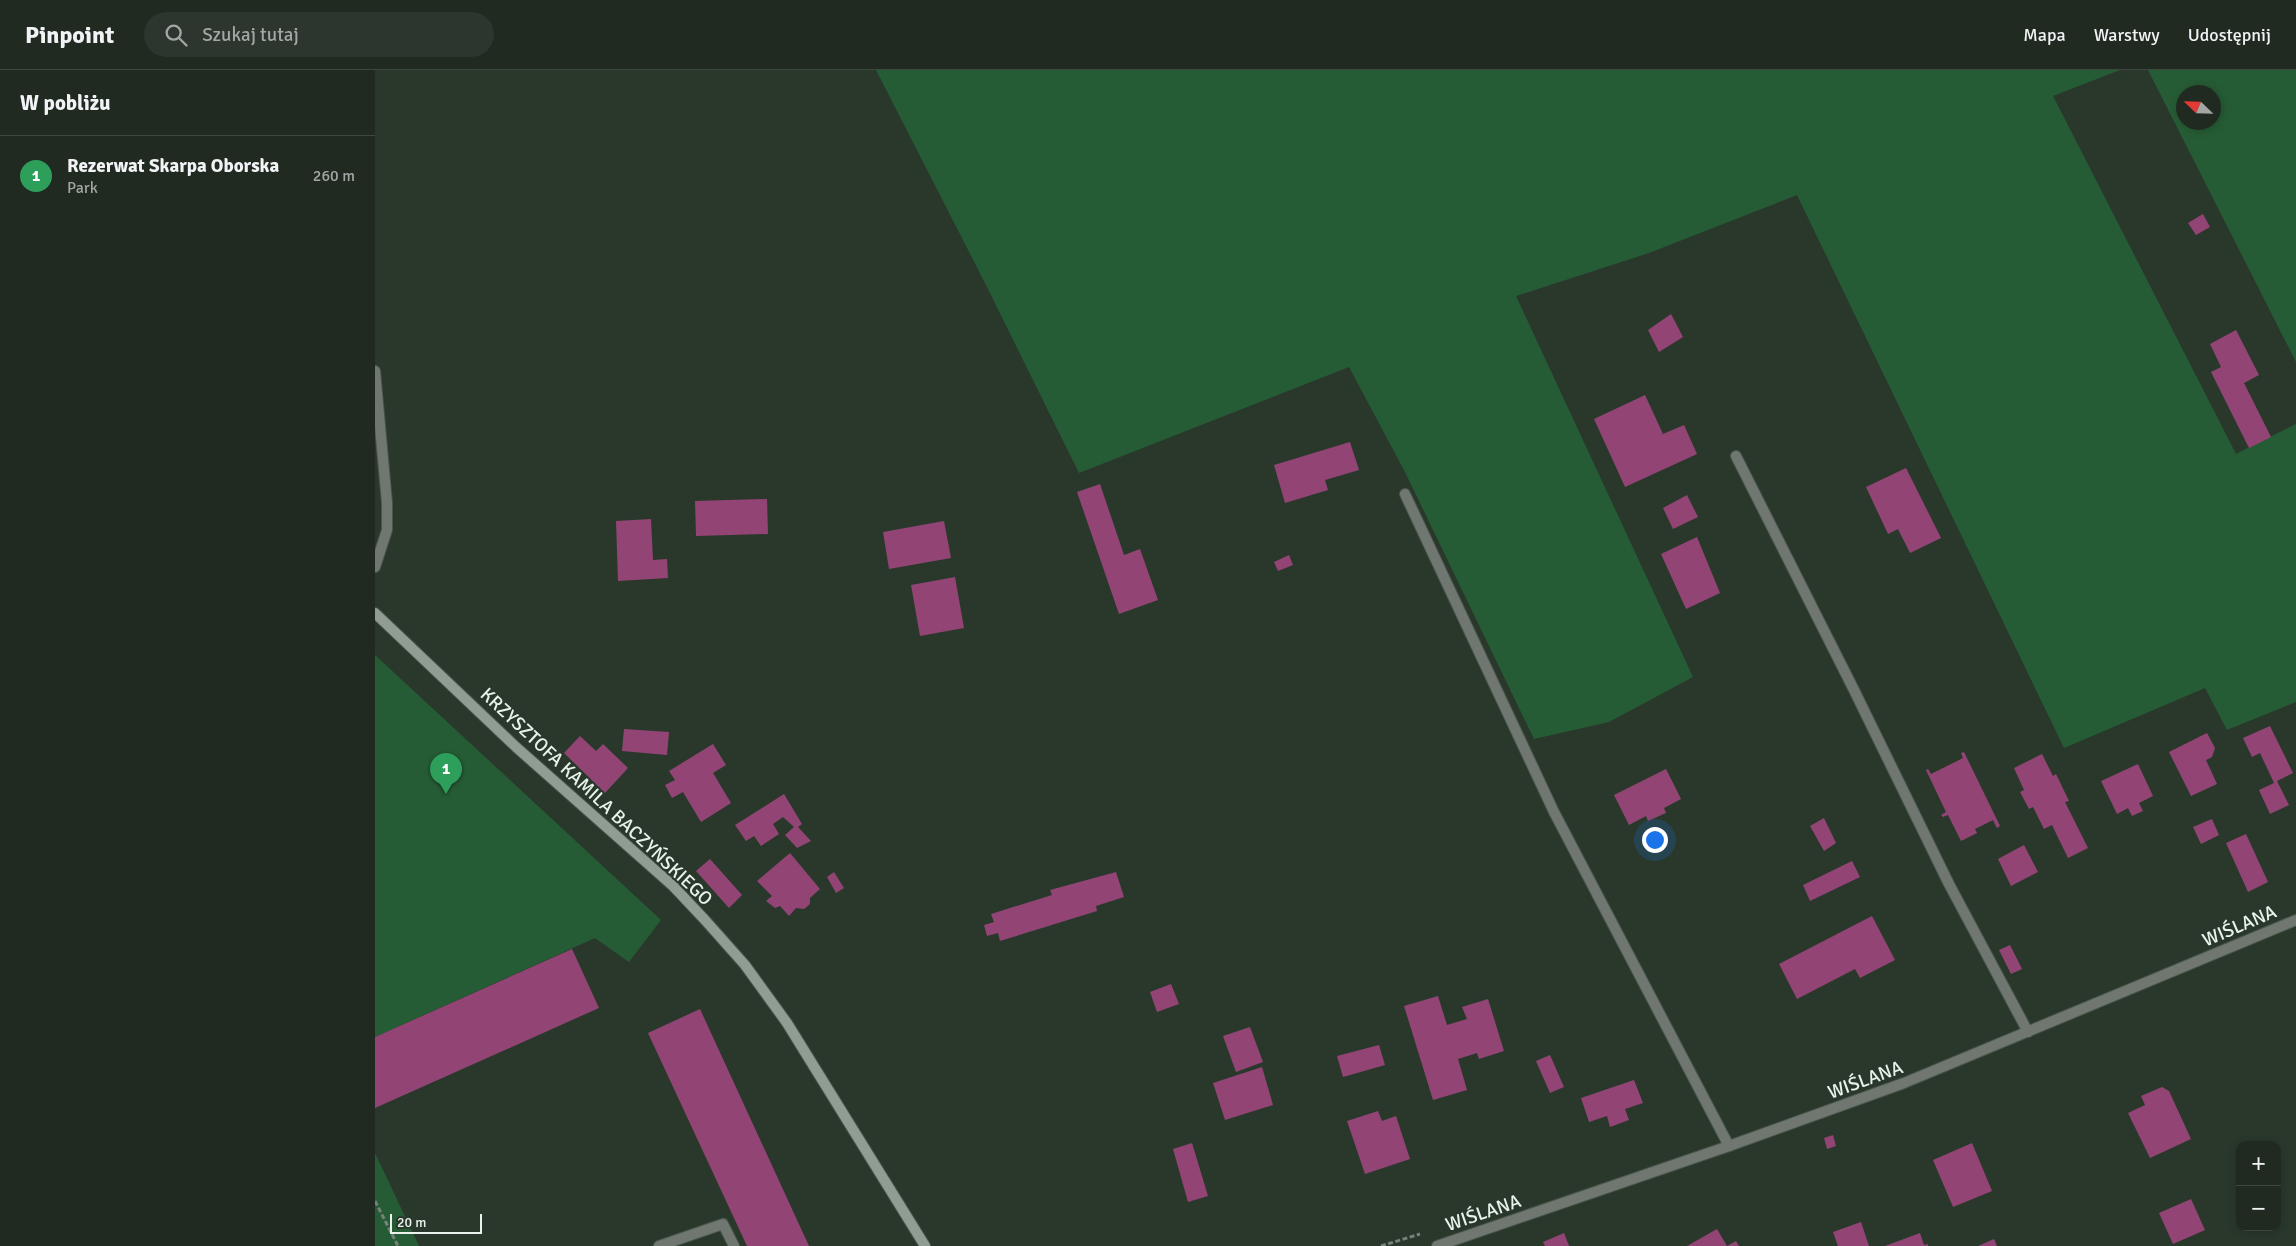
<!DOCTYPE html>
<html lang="pl">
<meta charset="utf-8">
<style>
:root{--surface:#202a21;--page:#2d362e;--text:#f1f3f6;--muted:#a2a7a5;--line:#3d463f;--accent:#f790ce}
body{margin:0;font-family:Signika,sans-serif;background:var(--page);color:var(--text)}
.controls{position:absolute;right:15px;bottom:15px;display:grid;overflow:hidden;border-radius:10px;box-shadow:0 2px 8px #0003}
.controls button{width:45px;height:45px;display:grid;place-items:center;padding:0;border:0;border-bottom:1px solid var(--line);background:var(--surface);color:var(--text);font:25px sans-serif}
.compass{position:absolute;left:1801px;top:15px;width:45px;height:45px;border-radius:50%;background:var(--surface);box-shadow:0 2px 8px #0003;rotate:293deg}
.scale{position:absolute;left:15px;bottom:12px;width:92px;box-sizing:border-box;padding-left:5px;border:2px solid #e9f2eb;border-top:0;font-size:14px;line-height:18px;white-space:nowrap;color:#e9f2eb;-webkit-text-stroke:4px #2a382c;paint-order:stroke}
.you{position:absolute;left:1279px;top:769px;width:18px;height:18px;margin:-12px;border:4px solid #fff;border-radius:50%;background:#1a73e8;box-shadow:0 0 0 8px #1a73e833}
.badge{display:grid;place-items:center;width:32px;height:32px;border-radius:50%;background:var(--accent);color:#fff;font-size:16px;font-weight:700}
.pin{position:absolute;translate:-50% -41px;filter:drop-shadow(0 1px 2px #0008)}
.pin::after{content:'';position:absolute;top:26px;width:18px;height:15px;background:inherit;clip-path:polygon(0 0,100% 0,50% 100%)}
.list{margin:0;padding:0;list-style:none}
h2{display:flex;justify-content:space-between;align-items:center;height:65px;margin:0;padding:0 20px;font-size:21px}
h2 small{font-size:16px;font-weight:400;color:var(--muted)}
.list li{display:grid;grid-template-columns:32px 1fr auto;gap:15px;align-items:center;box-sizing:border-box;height:80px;padding:0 20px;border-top:1px solid var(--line)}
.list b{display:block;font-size:19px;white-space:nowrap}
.list p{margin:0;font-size:16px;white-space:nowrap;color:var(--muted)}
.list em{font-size:16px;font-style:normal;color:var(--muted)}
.icon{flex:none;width:28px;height:28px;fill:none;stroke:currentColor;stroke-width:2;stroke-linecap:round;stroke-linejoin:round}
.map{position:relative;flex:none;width:1921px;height:1176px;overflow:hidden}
header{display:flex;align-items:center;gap:30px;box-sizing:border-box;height:70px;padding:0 25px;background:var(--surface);border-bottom:1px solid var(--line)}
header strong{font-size:24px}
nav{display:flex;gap:28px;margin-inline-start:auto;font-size:18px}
.search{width:350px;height:45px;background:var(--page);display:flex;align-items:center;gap:12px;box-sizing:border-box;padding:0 18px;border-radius:28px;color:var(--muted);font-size:19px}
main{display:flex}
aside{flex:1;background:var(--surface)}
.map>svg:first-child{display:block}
</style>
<header>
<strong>Pinpoint</strong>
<div class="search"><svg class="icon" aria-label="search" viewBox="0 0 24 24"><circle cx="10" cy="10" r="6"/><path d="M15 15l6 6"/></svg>Szukaj tutaj</div>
<nav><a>Mapa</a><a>Warstwy</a><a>Udostępnij</a></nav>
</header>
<main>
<aside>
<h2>W pobliżu<small></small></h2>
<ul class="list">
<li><span class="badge" style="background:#2e9e5b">1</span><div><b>Rezerwat Skarpa Oborska</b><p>Park</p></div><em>260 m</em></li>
</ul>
</aside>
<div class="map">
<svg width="1921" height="1176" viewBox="0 0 1921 1176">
<rect width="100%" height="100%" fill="#2a382c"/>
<g fill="#265c35" fill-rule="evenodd">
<path d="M501 0H1745L1678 26 1861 384 1921 354V632L1852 660 1830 618 1689 678 1422 125 1274 183 1141 226 1318 607 1234 652 1159 669 1030 402 974 297 704 403 611 215Z"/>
<path d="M1773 0H1921V292ZM1808 22H1838V52H1808Z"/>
<path d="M0 585 286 850 254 892 220 868 0 967Z"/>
<path d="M0 1083 44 1176H0Z"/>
</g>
<g fill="#924575">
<path d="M1828 144 1835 157 1821 165 1813 153Z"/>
<path d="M1296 244 1308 267 1284 282 1273 260Z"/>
<path d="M1861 260 1884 305 1869 313 1896 367 1874 378 1836 302 1846 297 1835 274Z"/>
<path d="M1270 325 1288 364 1309 355 1322 384 1250 417 1219 349Z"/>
<path d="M975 372 984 400 950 410 953 420 910 433 899 395Z"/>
<path d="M1531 398 1566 468 1535 483 1523 459 1513 464 1491 417Z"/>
<path d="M725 414 749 485 765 479 783 530 744 544 702 422Z"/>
<path d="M1312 425 1323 447 1298 459 1288 438Z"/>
<path d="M392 429 393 464 321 466 320 431Z"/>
<path d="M276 449 278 490 292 489 293 508 243 511 241 451Z"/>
<path d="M569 451 576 488 514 499 508 462Z"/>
<path d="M1322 467 1345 523 1311 539 1286 484Z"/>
<path d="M914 485 918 495 903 501 899 492Z"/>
<path d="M580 507 589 558 545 566 536 515Z"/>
<path d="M1895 656 1918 703 1902 711 1914 735 1895 744 1884 720 1899 713 1885 683 1877 687 1868 668Z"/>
<path d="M249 659 294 662 292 685 247 681Z"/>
<path d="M1832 663 1840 678 1837 687 1831 690 1842 714 1816 726 1794 682Z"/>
<path d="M205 666 221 681 228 674 253 698 230 723 189 683Z"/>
<path d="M338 674 351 695 338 703 356 733 326 752 308 722 297 728 290 715 300 710 294 701Z"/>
<path d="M1589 682 1625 756 1622 758 1618 750 1600 759 1602 763 1586 771 1573 745 1568 747 1566 745 1571 742 1551 700 1553 699 1556 704 1588 688 1586 683Z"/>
<path d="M1667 684 1678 706 1681 704 1694 731 1690 732 1713 778 1693 788 1677 755 1669 759 1658 737 1654 739 1645 722 1649 720 1639 698Z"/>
<path d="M1763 694 1778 726 1764 733 1768 741 1757 746 1753 738 1742 744 1726 711Z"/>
<path d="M1291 699 1306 729 1289 738 1291 743 1273 751 1271 746 1254 755 1239 725Z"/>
<path d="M409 724 427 754 423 757 436 771 422 778 410 765 419 757 408 747 398 754 404 764 386 776 379 766 371 771 360 755Z"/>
<path d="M1449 748 1461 773 1449 781 1435 756Z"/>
<path d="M1837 749 1844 765 1826 774 1818 757Z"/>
<path d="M1871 764 1893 812 1873 822 1851 773Z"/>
<path d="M1649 775 1663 802 1636 816 1623 789Z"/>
<path d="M415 783 445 819 435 828V834L429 839 421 838 414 846 405 836 400 838 391 831 397 826 382 811Z"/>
<path d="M335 789 367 825 354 838 321 801Z"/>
<path d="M1477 791 1485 807 1435 831 1428 815Z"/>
<path d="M459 802 469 818 461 823 452 807Z"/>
<path d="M741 802 749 827 721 836 722 841 625 871 623 863 612 866 609 855 619 852 616 844 677 825 675 820Z"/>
<path d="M1497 846 1520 890 1485 908 1480 899 1422 929 1404 894Z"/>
<path d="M1635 875 1647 899 1636 904 1624 880Z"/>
<path d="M197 879 224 938 0 1038V967Z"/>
<path d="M796 914 804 934 782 942 775 922Z"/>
<path d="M1063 926 1072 955 1092 949 1087 937 1113 929 1129 981 1104 989 1102 983 1083 989 1092 1020 1058 1030 1029 936Z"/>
<path d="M325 939 434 1176H372L273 963Z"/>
<path d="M875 957 888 992 861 1002 848 966Z"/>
<path d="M1004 975 1010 995 968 1007 962 986Z"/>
<path d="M1175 985 1189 1017 1175 1023 1161 991Z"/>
<path d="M887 997 898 1035 850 1050 838 1013Z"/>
<path d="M1259 1010 1268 1033 1250 1039 1254 1050 1235 1057 1232 1046 1214 1052 1206 1028Z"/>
<path d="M1787 1017 1794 1021 1816 1069 1775 1088 1753 1043 1770 1035 1766 1026Z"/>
<path d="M1003 1041 1007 1051 1021 1046 1035 1089 990 1104 972 1051Z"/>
<path d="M1458 1065 1461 1076 1452 1079 1449 1068Z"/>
<path d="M817 1073 833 1126 813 1132 798 1079Z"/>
<path d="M1597 1073 1617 1121 1578 1137 1558 1090Z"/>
<path d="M1816 1129 1830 1160 1798 1174 1784 1143Z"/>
<path d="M1486 1152 1494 1176H1463L1458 1162Z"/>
<path d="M1342 1159 1352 1176 1361 1171 1364 1176H1312Z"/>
<path d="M1189 1163 1194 1176H1170L1168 1172Z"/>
<path d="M1545 1163 1549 1175 1553 1174V1176H1510Z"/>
<path d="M1619 1169 1622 1176H1603Z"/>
</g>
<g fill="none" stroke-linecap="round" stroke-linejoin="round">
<defs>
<g id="lane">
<path d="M1361 386 1478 618 1574 814 1653 962"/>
<path d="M1030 424 1179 742 1354 1076"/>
<path d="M284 1176 348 1154 359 1176"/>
</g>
<g id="street">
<path d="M0 301 12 433V460L0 497"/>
<path d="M1062 1176 1354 1076 1529 1013 1921 850"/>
</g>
<path id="secondary" d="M0 543 141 677 298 816 330 850 370 895 412 953 550 1176"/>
</defs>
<use href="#lane" stroke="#49564b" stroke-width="12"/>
<use href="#street" stroke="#49564b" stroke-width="12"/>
<use href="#secondary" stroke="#49564b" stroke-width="12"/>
<g stroke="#768278" stroke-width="3" stroke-dasharray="5 2.5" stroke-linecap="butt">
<path d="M0 1131 23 1176"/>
<path d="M1006 1176 1045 1164"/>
</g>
<use href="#lane" stroke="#707771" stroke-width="10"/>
<use href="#street" stroke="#707771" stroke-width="10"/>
<use href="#secondary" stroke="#919d93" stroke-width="10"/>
</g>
<g text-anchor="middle" stroke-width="4" stroke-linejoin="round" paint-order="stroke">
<g font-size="19" fill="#e9f2eb" stroke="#2a382c">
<text transform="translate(222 726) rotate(43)" y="7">KRZYSZTOFA KAMILA BACZYŃSKIEGO</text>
<text transform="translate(1864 855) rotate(-23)" y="7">WIŚLANA</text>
<text transform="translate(1490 1009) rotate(-20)" y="7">WIŚLANA</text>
<text transform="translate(1108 1142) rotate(-19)" y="7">WIŚLANA</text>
</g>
</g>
</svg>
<div class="controls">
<button>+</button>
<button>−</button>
</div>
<svg class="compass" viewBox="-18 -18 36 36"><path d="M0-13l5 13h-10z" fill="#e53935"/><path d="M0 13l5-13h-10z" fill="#a2a7a5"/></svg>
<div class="scale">20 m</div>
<div class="you"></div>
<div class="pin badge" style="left:71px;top:724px;background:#2e9e5b">1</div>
</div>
</main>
